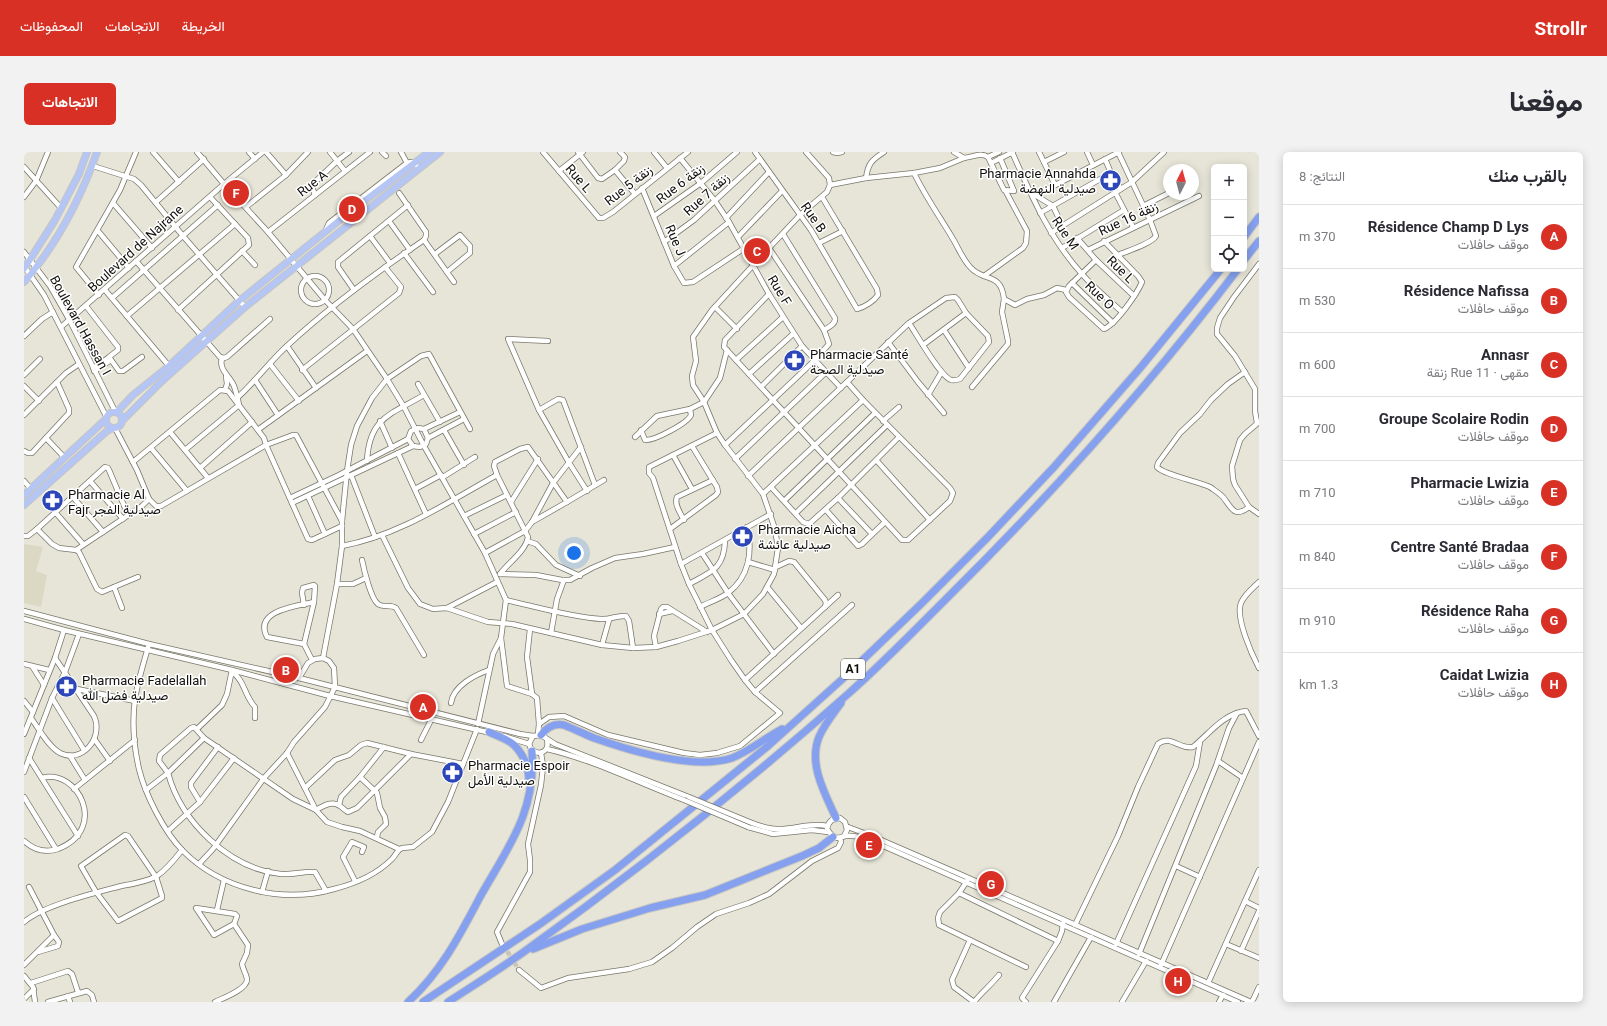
<!DOCTYPE html>
<html lang="ar">
<meta charset="utf-8">
<style>
:root{--surface:#fff;--page:#f2f2f3;--text:#2b2b33;--muted:#7c7c81;--line:#e1e1e2;--accent:#d93025}
body{margin:0;font-family:Roboto,Vazirmatn,sans-serif;background:var(--page);color:var(--text);direction:rtl}
.controls{position:absolute;right:12px;top:12px;display:grid;overflow:hidden;border-radius:6px;box-shadow:0 2px 10px #0003}
.controls button{width:36px;height:36px;display:grid;place-items:center;padding:0;border:0;border-bottom:1px solid var(--line);background:var(--surface);color:var(--text);font:20px sans-serif}
.compass{position:absolute;left:1139px;top:12px;width:36px;height:36px;border-radius:50%;background:var(--surface);box-shadow:0 2px 10px #0003;rotate:6deg}
.you{position:absolute;left:550px;top:401px;width:14px;height:14px;margin:-10px;border:3px solid #fff;border-radius:50%;background:#1a73e8;box-shadow:0 0 0 6px #1a73e833}
.badge{display:grid;place-items:center;width:26px;height:26px;border-radius:50%;background:var(--accent);color:#fff;font-size:13px;font-weight:700}
.pin{position:absolute;translate:-50% -50%;border:2px solid #fff;box-shadow:0 1px 4px #0006}
.list{margin:0;padding:0;list-style:none}
h2{display:flex;justify-content:space-between;align-items:center;height:52px;margin:0;padding:0 16px;font-size:17px}
h2 small{font-size:13px;font-weight:400;color:var(--muted)}
.list li{display:grid;grid-template-columns:26px 1fr auto;gap:12px;align-items:center;box-sizing:border-box;height:64px;padding:0 16px;border-top:1px solid var(--line)}
.list b{display:block;font-size:15px;white-space:nowrap}
.list p{margin:0;font-size:13px;white-space:nowrap;color:var(--muted)}
.list em{font-size:13px;font-style:normal;color:var(--muted)}
.icon{flex:none;width:22px;height:22px;fill:none;stroke:currentColor;stroke-width:2;stroke-linecap:round;stroke-linejoin:round}
.map{position:relative;flex:none;width:1235px;height:850px;overflow:hidden;direction:ltr;border-radius:6px}
header{display:flex;align-items:center;gap:24px;box-sizing:border-box;height:56px;padding:0 20px;background:var(--accent);color:#fff}
header strong{font-size:19px}
nav{display:flex;gap:22px;margin-inline-start:auto;font-size:14px}
.intro{display:flex;align-items:center;justify-content:space-between;box-sizing:border-box;height:96px;padding:0 24px}
h1{margin:0;font-size:28px}
.button{padding:10px 18px;border-radius:6px;background:var(--accent);color:#fff;font-size:14px;font-weight:700}
main{display:flex;gap:24px;padding:0 24px}
aside{flex:1;background:var(--surface);border-radius:6px;box-shadow:0 2px 10px #0003}
.map>svg:first-child{display:block}
</style>
<header>
<strong>Strollr</strong>
<nav><a>الخريطة</a><a>الاتجاهات</a><a>المحفوظات</a></nav>
</header>
<div class="intro"><h1>موقعنا</h1><a class="button">الاتجاهات</a></div>
<main>
<aside>
<h2>بالقرب منك<small>النتائج: 8</small></h2>
<ul class="list">
<li><span class="badge">A</span><div><b>Résidence Champ D Lys</b><p>موقف حافلات</p></div><em>370 m</em></li>
<li><span class="badge">B</span><div><b>Résidence Nafissa</b><p>موقف حافلات</p></div><em>530 m</em></li>
<li><span class="badge">C</span><div><b>Annasr</b><p>مقهى · Rue 11 زنقة</p></div><em>600 m</em></li>
<li><span class="badge">D</span><div><b>Groupe Scolaire Rodin</b><p>موقف حافلات</p></div><em>700 m</em></li>
<li><span class="badge">E</span><div><b>Pharmacie Lwizia</b><p>موقف حافلات</p></div><em>710 m</em></li>
<li><span class="badge">F</span><div><b>Centre Santé Bradaa</b><p>موقف حافلات</p></div><em>840 m</em></li>
<li><span class="badge">G</span><div><b>Résidence Raha</b><p>موقف حافلات</p></div><em>910 m</em></li>
<li><span class="badge">H</span><div><b>Caidat Lwizia</b><p>موقف حافلات</p></div><em>1.3 km</em></li>
</ul>
</aside>
<div class="map">
<svg width="1235" height="850" viewBox="0 0 1235 850">
<rect width="100%" height="100%" fill="#e6e5d7"/>
<path fill="#dbd9c4" d="M0 392 19 395 12 419 23 423 17 455 0 451Z"/>
<g fill="none" stroke-linecap="round" stroke-linejoin="round">
<path stroke="#c6c5b8" stroke-width="4.5" stroke-dasharray="4.5 2" stroke-linecap="butt" d="M480 794 495 818"/>
<defs>
<g id="minor">
<path d="M129 0 155 30"/>
<path d="M173 0 200 32 244 80 301 148 329 177 363 227 380 255 400 294 461 401 482 448 477 486 469 502 454 572"/>
<path d="M225 0 231 7"/>
<path d="M242 0 262 23"/>
<path d="M306 0 321 19"/>
<path d="M358 0 362 4"/>
<path d="M377 0 383 11"/>
<path d="M519 0 575 66H579L589 60 664 0"/>
<path d="M554 0 574 26 578 27 591 18 600 9 601 5 596 0"/>
<path d="M630 0 643 16"/>
<path d="M731 0 787 78 833 157C841 155 850 149 854 143L853 137 798 45"/>
<path d="M809 0 813 1 818 0"/>
<path d="M930 0 940 6C949 5 957 0 964 5L980 38 990 39 976 6"/>
<path d="M988 0C1007 43 1026 87 1058 122 1070 136 1085 148 1098 160"/>
<path d="M1015 0 1031 33"/>
<path d="M1063 0 1069 13"/>
<path d="M1094 0 1126 68 1132 84C1127 92 1103 99 1094 103"/>
<path d="M964 5 975 0"/>
<path d="M656 6 691 49 705 70 745 142 778 194 817 236"/>
<path d="M1081 7 1087 21 1097 37"/>
<path d="M1020 10 1040 0"/>
<path d="M967 11 989 0"/>
<path d="M69 14 110 27 117 33 159 84 221 155"/>
<path d="M0 15 37 56"/>
<path d="M591 18 611 42"/>
<path d="M535 19 559 0"/>
<path d="M890 21 916 16 940 6"/>
<path d="M842 26C844 11 848 8 860 0"/>
<path d="M806 33 842 26 890 21C901 44 916 65 929 87 935 97 939 108 947 116 960 130 977 120 980 147L991 153 1003 147 1020 143 1033 136 1042 138"/>
<path d="M618 36 650 114 660 131 669 130 719 97"/>
<path d="M1091 40 1109 75"/>
<path d="M291 43 288 35 290 31 313 9 325 0"/>
<path d="M1011 43 1029 54 1038 73"/>
<path d="M1012 43 1095 0"/>
<path d="M0 45 12 29 24 0"/>
<path d="M132 50 180 7"/>
<path d="M89 51 128 96"/>
<path d="M1119 54 1145 41"/>
<path d="M222 55 262 23 284 0"/>
<path d="M1016 61 1087 21"/>
<path d="M630 64 677 31 713 0"/>
<path d="M702 66 745 20"/>
<path d="M365 69 386 98"/>
<path d="M74 79 105 116"/>
<path d="M244 80 346 0"/>
<path d="M301 80 305 71 383 11 387 10 392 13"/>
<path d="M1027 81 1108 30 1140 0"/>
<path d="M759 82 811 166C812 172 805 175 800 178"/>
<path d="M346 84 366 111"/>
<path d="M714 85 758 39"/>
<path d="M1053 86 1072 108 1110 144"/>
<path d="M400 88 430 130"/>
<path d="M640 90 670 68 736 7"/>
<path d="M795 91 819 79"/>
<path d="M1038 96 1100 58"/>
<path d="M1064 98 1175 44"/>
<path d="M218 99 231 113"/>
<path d="M0 100 26 134 46 169 91 259"/>
<path d="M380 101 409 140"/>
<path d="M411 102 436 83 446 94V101L423 120"/>
<path d="M1072 108 1045 134 1042 140 1045 145 1080 177C1092 172 1113 142 1118 130L1114 124 1080 89"/>
<path d="M112 109 196 205 200 206 203 205 246 167"/>
<path d="M0 114 20 143 82 264"/>
<path d="M650 114 705 70"/>
<path d="M960 124 999 96 1002 91 1003 79 981 38"/>
<circle cx="291" cy="138" r="14"/>
<path d="M1048 131 1089 171"/>
<path d="M81 138 145 214"/>
<path d="M330 138 314 115V110L384 53"/>
<path d="M745 142 701 188 700 195 878 388H884L926 349 929 341 926 336 839 248 823 230"/>
<path d="M75 143 52 115 96 38 112 0"/>
<path d="M88 146 194 53"/>
<path d="M62 154 94 195V198L85 205 95 219H99L118 205"/>
<path d="M691 155 713 177"/>
<path d="M154 158 225 93 224 86 186 45"/>
<path d="M103 164 211 72"/>
<path d="M37 175 200 32 239 0"/>
<path d="M920 178 945 216"/>
<path d="M0 184 18 167 29 160"/>
<path d="M524 189 484 187 515 258 544 309 563 339"/>
<path d="M864 190 894 230 920 261"/>
<path d="M899 193 942 161"/>
<path d="M263 194 292 236"/>
<path d="M712 208 759 165"/>
<path d="M246 212 275 249"/>
<path d="M69 216 84 206"/>
<path d="M278 218 375 141 377 135 361 115"/>
<path d="M70 219 87 208"/>
<path d="M1221 220 1204 232 1187 248 1176 262 1156 281 1134 311 1133 315C1140 323 1174 329 1186 335 1190 338 1195 341 1199 345 1207 355 1210 367 1225 355"/>
<path d="M725 222 769 182"/>
<path d="M0 223 16 207"/>
<path d="M231 228 254 263"/>
<path d="M394 232 416 270"/>
<path d="M0 234 15 249"/>
<path d="M737 235 778 194"/>
<path d="M948 235 984 192V189L978 160 980 147"/>
<path d="M201 238 203 232 202 224"/>
<path d="M904 243 917 221"/>
<path d="M213 246C231 230 246 209 264 193 306 154 353 120 400 88L402 84V80L375 41"/>
<path d="M515 258 534 247 539 248 571 333"/>
<path d="M0 263 42 221 55 212"/>
<path d="M356 269 368 296"/>
<path d="M859 269 875 255"/>
<path d="M1235 270 1221 282 1216 288 1208 314 1209 327 1211 333 1225 355 1235 362"/>
<path d="M1233 271 1231 259V237L1211 204 1193 182V176L1196 166 1210 145 1235 112"/>
<path d="M235 277 343 199"/>
<path d="M400 277 404 286 402 292 396 295 389 294 384 287 387 279 394 276 400 277 436 260"/>
<path d="M420 278 440 313"/>
<path d="M617 278 621 288C630 289 664 271 667 263L666 257"/>
<path d="M146 280 184 326"/>
<path d="M611 285 633 264 666 257 680 250 696 226 703 198"/>
<path d="M22 286 40 305"/>
<path d="M404 286 440 267"/>
<path d="M701 293 790 209 805 192 800 178 745 96"/>
<path d="M127 296 163 339"/>
<path d="M161 298 215 253C214 247 212 240 210 234 207 225 194 218 198 206"/>
<path d="M0 299 4 301H8L45 261V257L33 230"/>
<path d="M374 301 402 362"/>
<path d="M649 303 668 337"/>
<path d="M711 307 801 221"/>
<path d="M343 309C345 265 368 262 400 243"/>
<path d="M853 309 906 368"/>
<path d="M109 310 196 238 204 239 240 286 242 293 137 354H132L125 347"/>
<path d="M176 316 228 270"/>
<path d="M327 323 351 385"/>
<path d="M724 324 885 171 922 146 931 145 934 148 942 161 964 184 965 190 936 227C933 228 930 229 927 228 916 224 893 183 885 171"/>
<path d="M419 325 451 305"/>
<path d="M0 329 7 337"/>
<path d="M66 329 99 367"/>
<path d="M747 335 779 370 785 372 814 346 875 285"/>
<path d="M391 337 417 323"/>
<path d="M739 342 839 248"/>
<path d="M48 344 79 380"/>
<path d="M284 344 301 382"/>
<path d="M266 346 315 323 384 287"/>
<path d="M814 346 848 382"/>
<path d="M761 348 851 261"/>
<path d="M487 350 514 307"/>
<path d="M268 351 389 294"/>
<path d="M802 358 834 394 838 392 861 370"/>
<path d="M31 360 59 392"/>
<path d="M772 361 863 273"/>
<path d="M440 364 483 343"/>
<path d="M660 368C656 361 650 352 653 345L689 328"/>
<path d="M508 370 529 331 557 295"/>
<path d="M318 374 288 388 284 387 242 293 269 283H272L318 369"/>
<path d="M13 377 81 315 84 316 85 318 104 363"/>
<path d="M646 377 692 343 694 340 693 335 668 294"/>
<path d="M450 382 492 360"/>
<path d="M358 383 384 436 396 452 409 457 423 456 464 470 488 472 578 493 609 496 632 495 654 489 688 478 720 462 739 442 750 422 754 396 751 377 739 342 701 293 693 281 680 250 669 233 668 224 672 209 669 185 688 158 745 96 776 63 803 40 806 33 805 26 782 0"/>
<path d="M0 384H4L13 377 28 392 35 396 52 398 55 400 73 437 78 440 90 435 98 456"/>
<path d="M503 389 512 392 532 413 556 424"/>
<path d="M318 394C374 384 424 350 473 323"/>
<path d="M52 398 118 354 125 347 113 318 91 276"/>
<path d="M461 401 501 379 508 370 543 350 580 328"/>
<path d="M678 401 704 441 750 502"/>
<path d="M338 408C340 418 347 447 354 452 359 456 367 452 372 456L400 503"/>
<path d="M724 410 751 418"/>
<path d="M657 412 747 362"/>
<path d="M752 415 765 409 770 410 801 448 802 451 801 455"/>
<path d="M476 422C484 411 502 399 504 385L473 323 470 314 471 310 496 297 504 295 543 350"/>
<path d="M476 422 512 423 538 428H546L568 416 591 406 619 402 651 395"/>
<path d="M1235 430C1229 436 1220 443 1217 451 1211 465 1228 503 1235 516"/>
<path d="M313 432H329L342 426"/>
<path d="M665 432C687 420 700 417 701 389"/>
<path d="M90 435 114 425"/>
<path d="M744 436 777 476"/>
<path d="M482 448C513 455 546 465 577 467 586 468 593 463 602 464L605 469 609 496"/>
<path d="M280 453 278 441 279 436 290 433 291 434 290 450 280 492 288 508"/>
<path d="M676 455C685 450 696 447 704 441 725 425 729 400 723 375"/>
<path d="M423 456 473 430"/>
<path d="M0 459 125 492 275 526 496 582 509 584 517 583 531 592 665 645"/>
<path d="M635 462 648 459"/>
<path d="M0 467 40 478 208 518 306 544 467 581"/>
<path d="M527 481 533 447 540 428"/>
<path d="M477 486 483 534 508 542 503 505 506 477"/>
<path d="M125 492C120 510 114 528 111 547 108 569 110 595 115 617 121 642 140 680 159 699 197 737 258 752 310 737 330 732 353 722 368 707 372 703 373 698 378 696L389 695 408 680 424 650 453 577"/>
<path d="M280 492 243 485C229 458 274 454 290 450"/>
<path d="M578 493 585 468"/>
<path d="M632 495 630 484 637 457 639 455H643L683 480"/>
<path d="M299 506 313 432 318 394V369L323 319 327 293 333 274 348 246 363 227 397 204 405 202 446 277"/>
<path d="M0 512 25 518"/>
<path d="M8 514 20 533"/>
<path d="M208 520C220 527 221 545 231 555V566"/>
<path d="M721 528 814 443"/>
<path d="M53 537 111 549"/>
<path d="M731 540 828 453"/>
<path d="M508 542 513 546 515 572"/>
<path d="M28 546 60 598"/>
<path d="M0 549 9 560"/>
<path d="M427 551C429 534 451 523 465 518"/>
<path d="M7 566C15 577 24 594 36 601 58 612 80 586 70 564L31 506"/>
<path d="M173 577 198 553 203 542 208 518"/>
<path d="M0 582 31 506 40 478"/>
<path d="M514 582 515 572 525 565 540 564 584 583 660 601 676 603 693 601 716 594 756 561 731 540 721 528 707 508 688 478 665 432 657 412 629 326 625 321V315L693 281"/>
<path d="M480 584 505 592"/>
<path d="M509 584 505 592C509 606 527 602 523 588"/>
<path d="M180 586 144 621C157 670 206 717 257 722 269 723 280 719 291 720L302 739"/>
<path d="M71 588 86 609"/>
<path d="M397 588 407 568"/>
<path d="M523 597C570 608 615 631 660 648"/>
<path d="M263 601 292 658 303 670 318 675 336 679 375 697"/>
<path d="M46 604 61 628"/>
<path d="M5 606 54 684"/>
<path d="M1194 609 1219 626"/>
<path d="M0 620 28 546 41 520 55 482"/>
<path d="M336 625 353 641 356 656 361 665 362 672 354 680 353 685"/>
<path d="M281 636 311 608 325 603 337 593 343 591 387 602 439 612"/>
<path d="M50 637 111 588"/>
<path d="M122 638 144 621 135 609 136 603 167 576 170 575 180 586 269 647 292 658"/>
<path d="M0 645 32 697"/>
<path d="M176 650 167 635V631L194 595"/>
<path d="M315 653 317 645 336 625 360 595"/>
<path d="M292 658C299 654 308 648 316 654 319 656 320 658 324 660L333 656 387 602"/>
<path d="M728 671C736 674 744 677 753 677 769 678 787 670 803 674"/>
<path d="M724 675 749 682 788 678 804 680"/>
<path d="M824 675 848 684 931 720 1227 850"/>
<path d="M144 679 176 650 210 606"/>
<path d="M101 683 104 684 132 725 138 744V746L94 769 72 740 57 714Z"/>
<path d="M820 684 823 678 821 670 816 666C808 666 804 670 803 677L809 685C814 687 816 685 822 684 831 683 839 686 848 689L1214 850"/>
<path d="M0 689C10 698 22 701 34 697 85 677 54 616 18 626"/>
<path d="M175 712 189 697 240 626 263 601 270 590 301 555 311 535 310 516 305 509 299 506 291 507 284 511 275 526"/>
<path d="M1152 714 1176 725"/>
<path d="M331 729 319 705 328 690 340 695 338 700"/>
<path d="M943 729 935 741 916 760 914 766 915 773 1002 815"/>
<path d="M238 740 244 719"/>
<path d="M935 741 1034 789"/>
<path d="M1221 749 1235 756"/>
<path d="M172 756 211 762 213 764 210 772 190 783Z"/>
<path d="M193 758 200 728"/>
<path d="M0 770C20 753 71 741 97 734 109 732 122 730 133 724 142 718 151 707 158 698"/>
<path d="M1051 773 1094 684 1114 635 1134 592C1146 582 1156 598 1169 595 1185 582 1200 561 1222 559L1235 584"/>
<path d="M946 788 928 828 930 835 950 850"/>
<path d="M478 792 473 780 506 720V708L504 692 517 633 519 614 517 601"/>
<path d="M1092 792 1172 614 1176 590"/>
<path d="M1202 792 1235 806"/>
<path d="M1217 799 1235 759"/>
<path d="M14 800 34 794 35 790 30 783"/>
<path d="M1115 802 1192 614 1205 576 1213 561"/>
<path d="M0 813 30 783 5 735"/>
<path d="M1137 813 1235 590"/>
<path d="M495 818 517 836 544 826 605 817 628 810 648 796 673 775 692 762 725 751 745 742 788 709 814 696 817 690 816 686"/>
<path d="M0 824 9 835 11 850"/>
<path d="M7 831 44 819 48 822 54 840"/>
<path d="M1184 831 1235 718"/>
<path d="M44 844 46 850"/>
<path d="M0 847 10 837"/>
<path d="M24 850 63 839 68 843 70 850"/>
<path d="M191 850C199 846 222 838 223 828 223 823 219 818 218 812L223 801 224 793 210 772"/>
<path d="M950 850C958 840 967 833 975 823"/>
<path d="M1002 850 998 846 1034 789 1038 779 1039 771"/>
<path d="M1030 850 1067 785"/>
<path d="M1098 850 1122 809"/>
<path d="M1195 850 1199 843"/>
<path d="M1228 850 1235 835"/>
</g>
<g id="major">
<path d="M0 117 31 68 55 22 63 0"/>
<path d="M0 130C7 123 12 115 19 106 42 74 60 37 73 0"/>
<circle cx="90" cy="268" r="8"/>
<path d="M93 260 109 243 145 214 215 149 327 59 405 0"/>
<path d="M98 269 138 229 221 155 416 0"/>
<path d="M0 343 82 267"/>
<path d="M0 353 83 279 89 276"/>
</g>
<g id="highway">
<path d="M1220 85 1235 65"/>
<path d="M1220 108 1235 89"/>
<path d="M465 580C473 584 484 587 490 593 500 603 505 617 505 630"/>
<path d="M517 583C523 575 530 571 540 573 550 577 560 582 570 586 607 599 671 618 708 606 726 599 741 586 758 577"/>
<path d="M812 666C801 642 784 612 795 585 800 573 809 562 817 551"/>
<path d="M509 797 558 777 626 756 681 743 778 704 795 696 809 685"/>
<path d="M384 850C417 820 436 783 456 745 484 695 512 661 508 599"/>
<path d="M399 850 516 772 591 718 744 594 824 522 897 452 964 385 1030 315 1117 215 1197 117"/>
<path d="M424 850C450 833 476 817 501 799 613 719 721 633 824 542 858 512 890 479 922 447 1026 344 1125 234 1214 117"/>
</g>
</defs>
<use href="#minor" stroke="#79786b" stroke-width="6"/>
<use href="#major" stroke="#c6c5c4" stroke-width="8"/>
<use href="#highway" stroke="#c6c5c4" stroke-width="9"/>
<use href="#minor" stroke="#fff" stroke-width="4.5"/>
<use href="#major" stroke="#b5c6f5" stroke-width="6"/>
<use href="#highway" stroke="#84a0ee" stroke-width="7"/>
<defs>
<g id="minor-bridge">
<path d="M665 645 728 671"/>
<path d="M660 648 724 675"/>
</g>
</defs>
<use href="#minor-bridge" stroke="#79786b" stroke-width="6" stroke-linecap="butt"/>
<use href="#minor-bridge" stroke="#fff" stroke-width="4.5"/>
</g>
<defs>
<symbol id="pharmacy-disc" viewBox="-11 -11 22 22"><circle r="9.5" fill="#2d47b8" stroke="#fff"/><path d="M-2-6h4v4h4v4h-4v4h-4v-4h-4v-4h4Z" fill="#fff"/></symbol>
</defs>
<g fill-rule="evenodd">
<use href="#pharmacy-disc" x="1074" y="16" width="25" height="25"/>
<use href="#pharmacy-disc" x="758" y="196" width="25" height="25"/>
<use href="#pharmacy-disc" x="16" y="336" width="25" height="25"/>
<use href="#pharmacy-disc" x="706" y="372" width="25" height="25"/>
<use href="#pharmacy-disc" x="30" y="522" width="25" height="25"/>
<use href="#pharmacy-disc" x="416" y="608" width="25" height="25"/>
</g>
<g text-anchor="middle" stroke-width="3" stroke-linejoin="round" paint-order="stroke">
<rect fill="#fff" stroke="#585754" stroke-width="1" x="817" y="507" width="24" height="20" rx="3"/>
<g font-size="12" font-weight="bold" fill="#100f0b">
<text x="829" y="521">A1</text>
</g>
<g font-size="13" fill="#100f0b" stroke="#fff" text-anchor="start">
<text x="1072" y="26" text-anchor="end">Pharmacie Annahda<tspan x="1072" dy="15">صيدلية النهضة</tspan></text>
<text x="786" y="207">Pharmacie Santé<tspan x="786" dy="15">صيدلية الصحة</tspan></text>
<text x="44" y="347">Pharmacie Al<tspan x="44" dy="15">Fajr صيدلية الفجر</tspan></text>
<text x="734" y="382">Pharmacie Aicha<tspan x="734" dy="15">صيدلية عائشة</tspan></text>
<text x="58" y="533">Pharmacie Fadelallah<tspan x="58" dy="15">صيدلية فضل الله</tspan></text>
<text x="444" y="618">Pharmacie Espoir<tspan x="444" dy="15">صيدلية الأمل</tspan></text>
</g>
<g font-size="13" fill="#100f0b" stroke="#fff">
<text transform="translate(555 26) rotate(49)" y="5">Rue L</text>
<text transform="translate(288 31) rotate(-38)" y="5">Rue A</text>
<text transform="translate(656 31) rotate(-37)" y="5">Rue 6 زنقة</text>
<text transform="translate(604 33) rotate(-38)" y="5">Rue 5 زنقة</text>
<text transform="translate(682 42) rotate(-42)" y="5">Rue 7 زنقة</text>
<text transform="translate(790 65) rotate(55)" y="5">Rue B</text>
<text transform="translate(1104 66) rotate(-25)" y="5">Rue 16 زنقة</text>
<text transform="translate(1042 81) rotate(56)" y="5">Rue M</text>
<text transform="translate(652 88) rotate(67)" y="5">Rue J</text>
<text transform="translate(111 96) rotate(-42)" y="5">Boulevard de Najrane</text>
<text transform="translate(1097 117) rotate(44)" y="5">Rue L</text>
<text transform="translate(756 138) rotate(59)" y="5">Rue F</text>
<text transform="translate(1076 143) rotate(44)" y="5">Rue O</text>
<text transform="translate(57 173) rotate(61)" y="5">Boulevard Hassan I</text>
</g>
</g>
</svg>
<div class="controls">
<button>+</button>
<button>−</button>
<button><svg class="icon" aria-label="locate" viewBox="0 0 24 24"><circle cx="12" cy="12" r="6"/><path d="M12 2v4M12 18v4M2 12h4M18 12h4"/></svg></button>
</div>
<svg class="compass" viewBox="-18 -18 36 36"><path d="M0-13l5 13h-10z" fill="#e53935"/><path d="M0 13l5-13h-10z" fill="#7c7c81"/></svg>
<div class="you"></div>
<div class="pin badge" style="left:399px;top:555px">A</div>
<div class="pin badge" style="left:262px;top:518px">B</div>
<div class="pin badge" style="left:733px;top:99px">C</div>
<div class="pin badge" style="left:328px;top:57px">D</div>
<div class="pin badge" style="left:845px;top:693px">E</div>
<div class="pin badge" style="left:212px;top:41px">F</div>
<div class="pin badge" style="left:967px;top:732px">G</div>
<div class="pin badge" style="left:1154px;top:829px">H</div>
</div>
</main>
